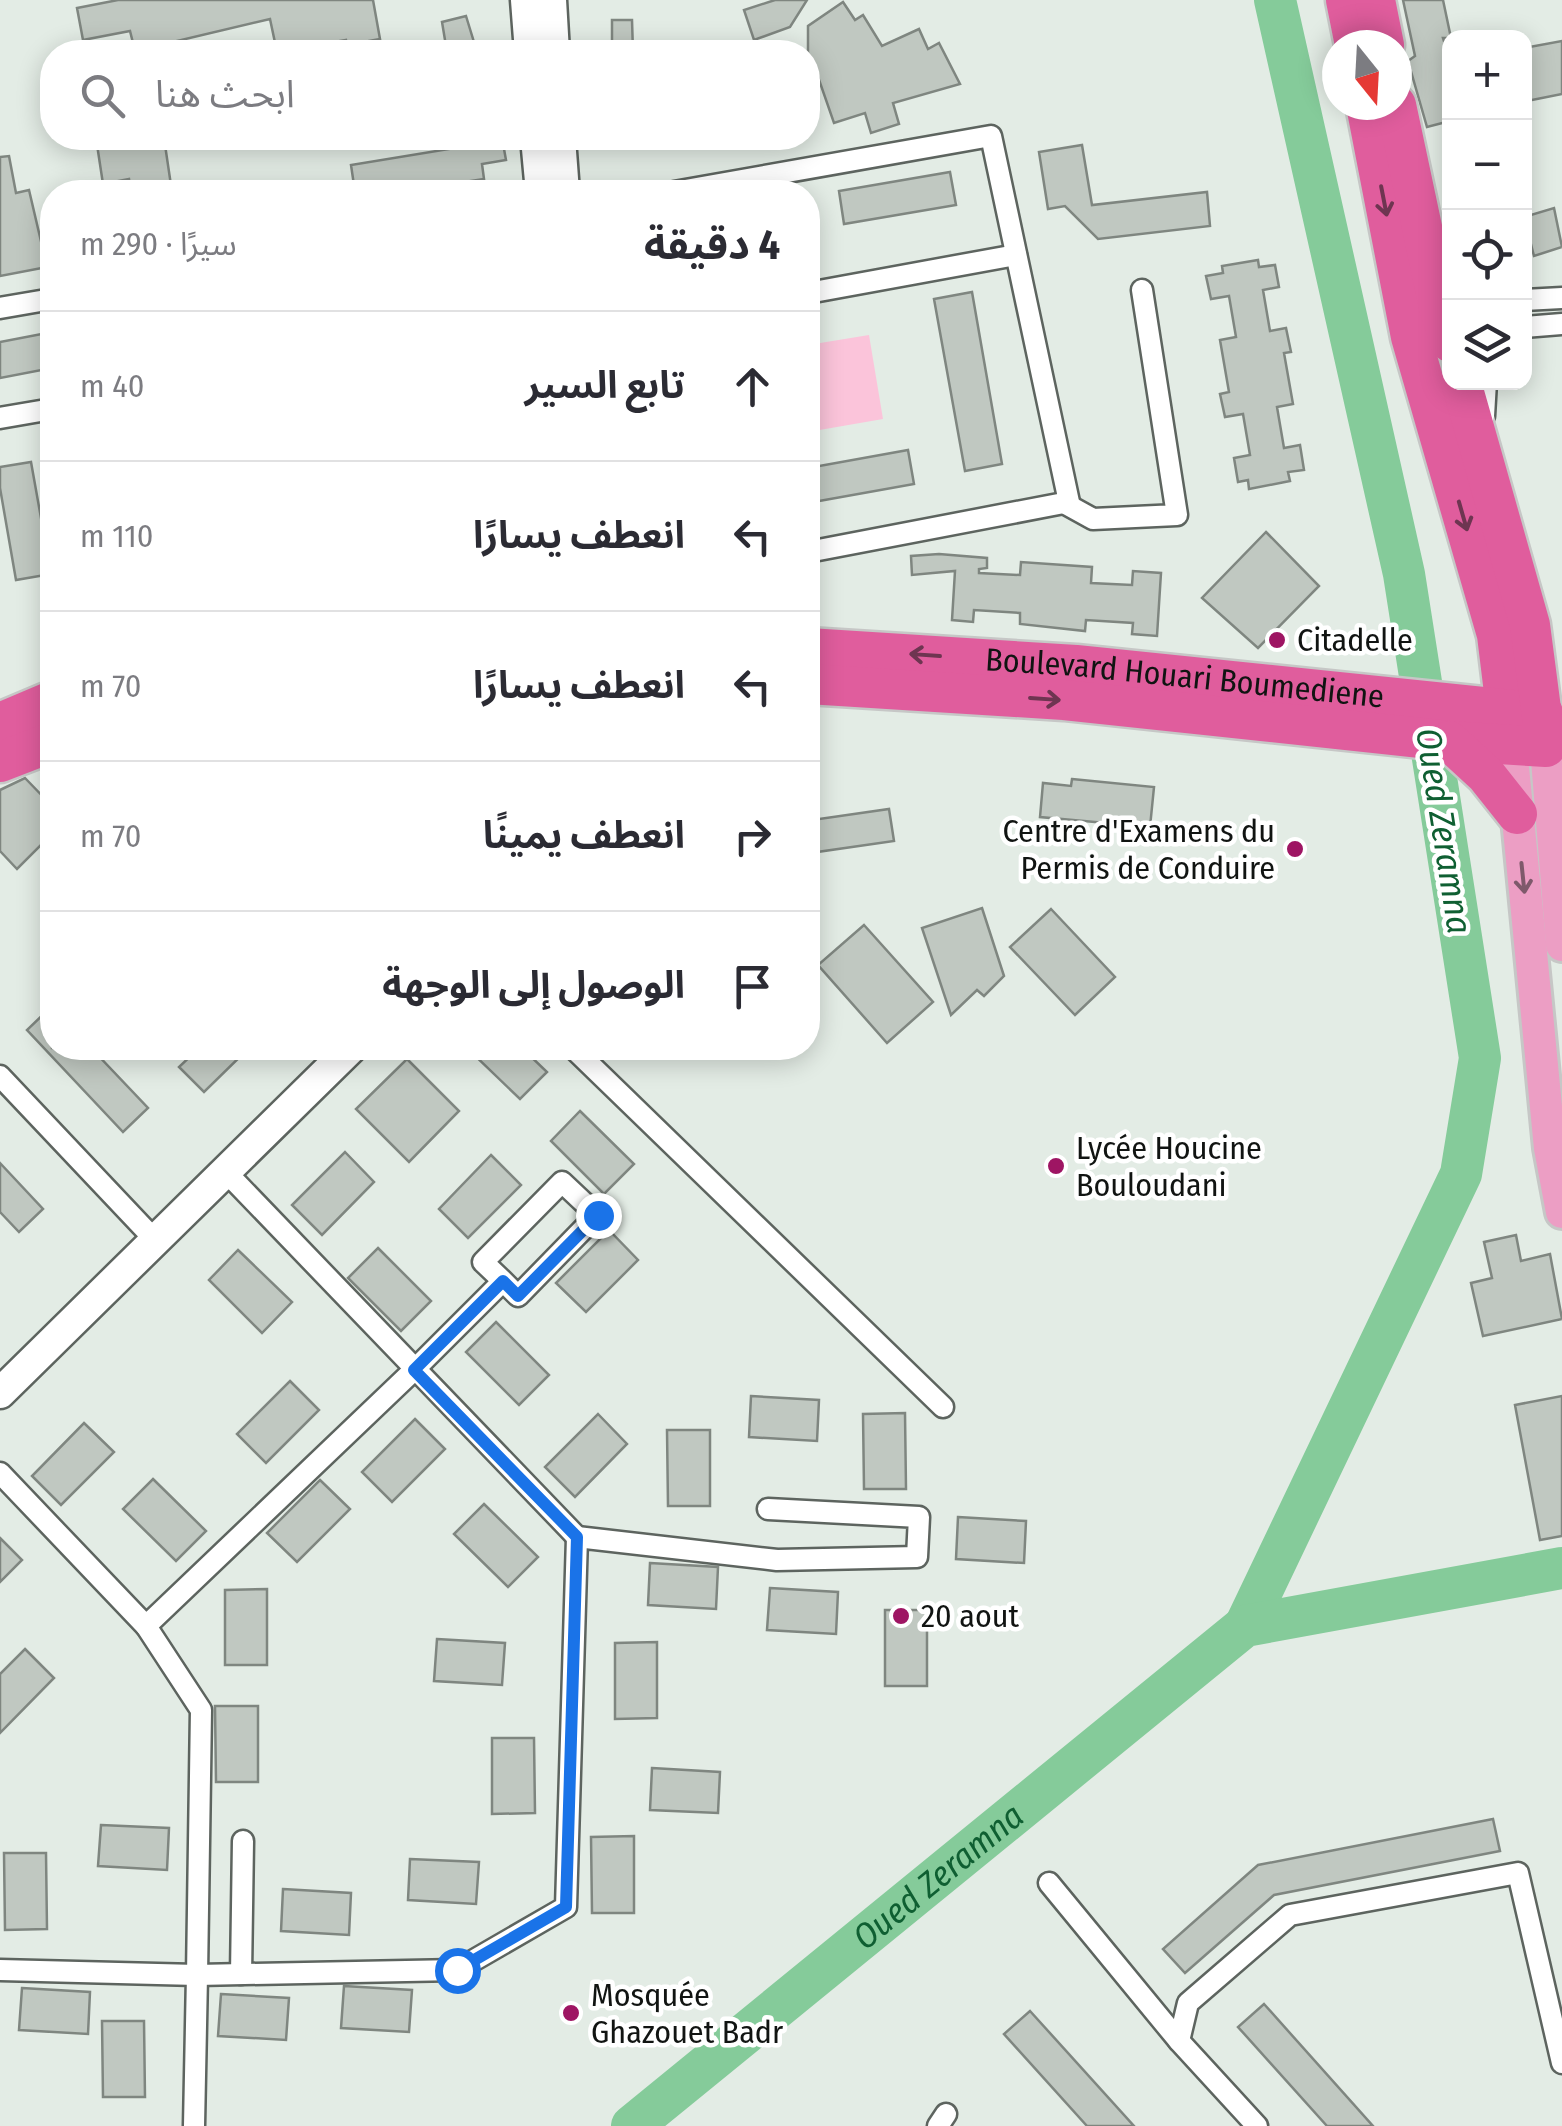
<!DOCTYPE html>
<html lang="ar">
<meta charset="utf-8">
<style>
:root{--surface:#fff;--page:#f7f7f7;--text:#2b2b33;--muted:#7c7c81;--line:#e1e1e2}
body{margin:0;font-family:"Fira Sans Condensed","Noto Sans Arabic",sans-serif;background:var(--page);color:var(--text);direction:rtl}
.controls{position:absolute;right:30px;top:30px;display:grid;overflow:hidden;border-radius:20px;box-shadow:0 5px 25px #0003}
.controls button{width:90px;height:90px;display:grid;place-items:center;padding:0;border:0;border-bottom:2px solid var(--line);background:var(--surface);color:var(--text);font:50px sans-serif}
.compass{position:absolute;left:1322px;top:30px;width:90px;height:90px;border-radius:50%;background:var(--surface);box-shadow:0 5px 25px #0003;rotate:162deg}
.stop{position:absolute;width:30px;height:30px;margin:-22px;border:8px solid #1a73e8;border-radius:50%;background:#fff}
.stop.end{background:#1a73e8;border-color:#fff;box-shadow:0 2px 10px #0008}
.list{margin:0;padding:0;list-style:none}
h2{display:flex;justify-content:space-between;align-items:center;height:130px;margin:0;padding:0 40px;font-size:42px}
h2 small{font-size:32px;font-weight:400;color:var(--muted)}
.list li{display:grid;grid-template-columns:65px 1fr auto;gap:30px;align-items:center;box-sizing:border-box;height:150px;padding:0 40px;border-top:2px solid var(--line)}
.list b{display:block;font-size:38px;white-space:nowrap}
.list em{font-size:32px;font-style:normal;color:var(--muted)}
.icon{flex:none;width:55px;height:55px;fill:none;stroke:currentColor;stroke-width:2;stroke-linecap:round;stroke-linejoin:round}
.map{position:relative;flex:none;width:1562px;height:2126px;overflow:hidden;direction:ltr}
.search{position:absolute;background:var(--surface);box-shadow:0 5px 25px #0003;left:40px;top:40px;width:780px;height:110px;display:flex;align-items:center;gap:25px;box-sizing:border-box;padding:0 35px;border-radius:40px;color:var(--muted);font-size:38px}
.panel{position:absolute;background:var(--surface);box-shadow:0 5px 25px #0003;left:40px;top:180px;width:780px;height:880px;border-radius:40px;direction:rtl}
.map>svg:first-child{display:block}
</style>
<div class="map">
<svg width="1562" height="2126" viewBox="0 0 1562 2126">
<rect width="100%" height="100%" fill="#e3ece5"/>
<path fill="#fbc4da" d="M869 335 883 419 808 432V345Z"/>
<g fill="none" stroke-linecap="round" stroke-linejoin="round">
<g stroke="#85cb9a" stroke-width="42">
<path d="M1245 1626 1461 1174 1480 1058 1404 574 1275 0"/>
<path id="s1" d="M632 2126 1245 1626 1562 1568"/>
</g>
</g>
<g fill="#c0c8c1" stroke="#7f8680" stroke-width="2.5">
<path d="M118 0H373L380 39 347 45 346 40 277 52 270 19 135 51 130 31 83 40 77 8Z"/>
<path d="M775 0H807L790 27 754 40 744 10Z"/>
<path d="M1403 0H1443L1451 38H1443L1450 61V121L1427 127 1408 61 1415 56Z"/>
<path d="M843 2 855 20 863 15 882 46 919 29 928 49 939 43 960 84 893 103 899 124 871 133 865 113 834 123 816 71 813 72 808 61V26Z"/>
<path d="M466 16 477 52H447L442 22Z"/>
<path d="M612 20H632L633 52H612Z"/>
<path d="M1562 41V94L1527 101 1524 48Z"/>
<path d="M96 138H164L172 192H131L129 179 103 184Z"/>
<path d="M459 138H502L506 160 482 164 484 179 399 192H355L351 165 461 147Z"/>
<path d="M1082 145 1092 205 1207 192 1210 226 1098 239 1065 206 1048 209 1039 152Z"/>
<path d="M9 156 16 193 29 190 47 267 0 276V157Z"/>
<path d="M950 172 956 205 844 224 839 191Z"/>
<path d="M1554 208 1562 247 1534 256 1524 217Z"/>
<path d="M1258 260 1259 267 1275 265 1279 287 1263 290 1270 331 1286 328 1291 352 1284 353 1293 404 1277 407 1284 448 1300 445 1304 470 1288 472 1290 481 1249 489 1248 480 1238 482 1234 458 1250 455 1243 414 1225 417 1220 394 1229 392 1220 340 1236 337 1229 296 1211 299 1206 276 1223 273 1222 266Z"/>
<path d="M972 292 1002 464 965 471 934 299Z"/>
<path d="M52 332V368L0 378V342Z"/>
<path d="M908 450 914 484 808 503V468Z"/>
<path d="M31 462 51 574 16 580 0 488V467Z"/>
<path d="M1266 532 1319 586 1258 648 1202 598Z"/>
<path d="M939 554 987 558V568L979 569V573L1020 575 1021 562 1092 567 1091 583 1132 585 1133 571 1161 573 1157 636 1132 634 1133 623 1086 620 1085 631 1020 624V613L974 610 973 622 952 620 955 571 912 575 911 556Z"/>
<path d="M25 778 52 806V834L17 869 0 851V790Z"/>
<path d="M1072 779 1154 787 1150 827 1040 817 1043 783 1071 786Z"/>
<path d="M889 809 894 841 817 852 812 820Z"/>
<path d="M982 908 1004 976 984 996 977 990 951 1015 922 928Z"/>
<path d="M1051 909 1115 977 1075 1015 1010 947Z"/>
<path d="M864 925 933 1002 887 1043 818 965Z"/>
<path d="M52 1006V1048H91L148 1108 123 1132 27 1030Z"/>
<path d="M199 1048H249L204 1092 179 1067Z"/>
<path d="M467 1048H522L547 1072 520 1099Z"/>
<path d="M407 1059 459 1111 409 1162 356 1109Z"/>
<path d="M580 1111 634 1164 604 1194 551 1141Z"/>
<path d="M345 1152 374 1182 322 1235 292 1205Z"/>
<path d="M491 1155 521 1185 468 1238 439 1209Z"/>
<path d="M0 1163 43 1209 19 1232 0 1212Z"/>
<path d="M609 1230 638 1260 586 1312 556 1283Z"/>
<path d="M1516 1235 1521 1261 1550 1254 1562 1319 1483 1336 1471 1283 1492 1278 1484 1242Z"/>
<path d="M378 1248 431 1301 401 1331 348 1278Z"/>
<path d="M238 1250 292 1302 262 1333 209 1280Z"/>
<path d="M496 1322 549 1375 519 1405 466 1352Z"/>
<path d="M290 1381 319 1410 266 1463 237 1434Z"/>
<path d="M751 1396 819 1400 817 1441 749 1437Z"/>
<path d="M1562 1396V1536L1540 1540 1515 1405Z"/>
<path d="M905 1413 906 1489H864L863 1414Z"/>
<path d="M598 1414 627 1444 575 1497 545 1467Z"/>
<path d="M415 1419 445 1449 392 1502 362 1472Z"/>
<path d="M84 1423 114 1452 61 1505 32 1476Z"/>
<path d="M667 1430H710V1506H668Z"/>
<path d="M153 1479 206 1531 176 1561 123 1509Z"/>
<path d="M320 1480 350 1509 297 1562 267 1533Z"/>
<path d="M484 1504 538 1557 508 1587 454 1534Z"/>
<path d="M958 1517 1026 1521 1024 1563 956 1559Z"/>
<path d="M0 1538 22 1560 0 1582Z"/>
<path d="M650 1563 718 1567 716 1609 648 1605Z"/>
<path d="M770 1588 838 1592 836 1634 767 1630Z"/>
<path d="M267 1589V1665H225V1590Z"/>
<rect x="885" y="1610" width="42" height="76"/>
<path d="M437 1639 505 1643 502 1685 434 1681Z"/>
<path d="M657 1642V1718L615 1719V1643Z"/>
<path d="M25 1649 54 1678 0 1733V1674Z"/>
<path d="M215 1706H258V1782H216Z"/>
<path d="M492 1738H534L535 1813 492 1814Z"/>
<path d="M652 1768 720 1772 718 1813 650 1810Z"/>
<path d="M1493 1819 1500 1851 1274 1895 1185 1973 1163 1949 1258 1865Z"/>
<path d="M101 1825 169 1828 167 1870 98 1866Z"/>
<path d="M634 1836V1913H592L591 1837Z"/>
<path d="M4 1853H46L47 1929 5 1930Z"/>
<path d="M410 1859 479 1862 476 1904 408 1900Z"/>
<path d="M283 1889 351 1893 349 1935 281 1931Z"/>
<path d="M344 1986 412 1990 409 2032 341 2028Z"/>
<path d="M22 1988 90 1992 88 2034 19 2030Z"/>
<path d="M221 1994 289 1998 286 2040 218 2036Z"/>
<path d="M1264 2004 1373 2126H1327L1238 2027Z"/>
<path d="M1030 2011 1134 2126H1087L1004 2034Z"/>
<path d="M102 2021H144L145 2097H103Z"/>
</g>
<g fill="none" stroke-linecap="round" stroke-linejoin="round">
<defs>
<g id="street">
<path d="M674 192 991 136 1069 502 808 552"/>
<path d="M808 293 1016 255"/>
<path d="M1524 300 1562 298"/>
<path d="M0 308 52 299"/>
<path d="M1524 327 1562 324"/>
<path d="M1484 416 1486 382"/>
<path d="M0 418 52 409"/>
<path d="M1064 503 1093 519 1177 515 1142 290"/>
<path d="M573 1048 943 1407"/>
<path d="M0 1076 155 1240"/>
<path d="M225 1171 577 1537"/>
<path d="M0 1473 146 1626 414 1370 503 1281 518 1296 597 1215 562 1182 483 1262 503 1281"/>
<path d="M146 1626 201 1710 197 1975 457 1970 566 1907 577 1537 777 1560 917 1557 919 1517 768 1509"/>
<path d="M1049 1883 1179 2041"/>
<path d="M0 1970 197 1975 194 2126"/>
<path d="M241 1974 243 1841"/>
<path d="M938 2126 946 2114"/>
<path d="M1257 2126 1179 2041 1188 2003 1290 1915 1518 1873 1562 2063"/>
</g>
<g id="secondary">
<path d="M526 0 530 52"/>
<path d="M551 0 554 52"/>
<path d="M536 138 541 192"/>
<path d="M560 138 564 192"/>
<path d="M0 1393 351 1048"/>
</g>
<g id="primary">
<path d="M1511 747 1550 1148 1562 1212"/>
<path d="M1546 747 1562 945"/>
</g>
<g id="highway">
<path d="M1346 0 1355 45"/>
<path d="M1375 0 1384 45"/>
<path d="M1366 105 1411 337 1497 635 1509 733"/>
<path d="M1396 105 1439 307 1450 342"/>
<path id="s2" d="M808 648 1076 665 1543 713"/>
<path d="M808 684 1064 700 1449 741 1546 747 1530 625 1461 382"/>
<path d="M0 723 52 701"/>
<path d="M1449 741 1486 775 1517 814"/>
<path d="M0 762 52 742"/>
</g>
</defs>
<use href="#street" stroke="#5d645f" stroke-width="25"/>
<use href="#secondary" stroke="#5d645f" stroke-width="35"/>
<use href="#primary" stroke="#c6c7c6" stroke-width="38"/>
<use href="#highway" stroke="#c6c7c6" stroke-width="45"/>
<use href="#street" stroke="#fff" stroke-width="20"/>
<use href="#secondary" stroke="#fff" stroke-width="30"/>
<use href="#primary" stroke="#ec9ec4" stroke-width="32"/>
<use href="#highway" stroke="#e05d9d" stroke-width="40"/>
</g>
<defs><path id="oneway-shaft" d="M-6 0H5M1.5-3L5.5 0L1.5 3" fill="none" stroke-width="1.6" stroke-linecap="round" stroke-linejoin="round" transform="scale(2.5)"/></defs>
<g stroke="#6e3551">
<use href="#oneway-shaft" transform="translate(1384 201) rotate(79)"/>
<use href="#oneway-shaft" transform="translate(1463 516) rotate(74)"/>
<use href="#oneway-shaft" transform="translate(925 655) rotate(-176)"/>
<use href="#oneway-shaft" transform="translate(1045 699) rotate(4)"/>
</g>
<use stroke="#7e596b" href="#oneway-shaft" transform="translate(1523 878) rotate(84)"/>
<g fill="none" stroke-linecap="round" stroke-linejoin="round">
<path stroke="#1a73e8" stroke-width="12" d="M457 1970 566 1907 577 1537 414 1370 503 1281 518 1296 598 1215"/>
</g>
<g fill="#9e1563" stroke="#fff" stroke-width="4">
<circle cx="1277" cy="640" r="10"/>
<circle cx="1295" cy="849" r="10"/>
<circle cx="1056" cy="1166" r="10"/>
<circle cx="901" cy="1616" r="10"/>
<circle cx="571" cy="2013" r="10"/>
</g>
<g text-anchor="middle" stroke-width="9" stroke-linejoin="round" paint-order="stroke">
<g font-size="32" fill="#111412" stroke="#fff" text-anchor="start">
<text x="1297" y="651">Citadelle</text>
<text x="1275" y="842" text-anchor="end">Centre d'Examens du<tspan x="1275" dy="37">Permis de Conduire</tspan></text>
<text x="1076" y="1159">Lycée Houcine<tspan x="1076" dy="37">Bouloudani</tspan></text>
<text x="921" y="1627">20 aout</text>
<text x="591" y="2006">Mosquée<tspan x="591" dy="37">Ghazouet Badr</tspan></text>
</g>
<g font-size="32" fill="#111412" stroke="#fff">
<text dy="11" stroke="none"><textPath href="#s2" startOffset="378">Boulevard Houari Boumediene</textPath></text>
</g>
<g font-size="35" font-style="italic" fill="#0f5f32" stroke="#fff">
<text transform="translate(1444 831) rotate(81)" y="12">Oued Zeramna</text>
<text dy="12" stroke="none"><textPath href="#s1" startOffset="395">Oued Zeramna</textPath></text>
</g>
</g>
</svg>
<div class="controls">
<button>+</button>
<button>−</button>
<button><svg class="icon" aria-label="locate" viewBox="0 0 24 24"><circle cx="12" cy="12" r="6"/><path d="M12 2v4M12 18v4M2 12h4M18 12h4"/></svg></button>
<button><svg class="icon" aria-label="layers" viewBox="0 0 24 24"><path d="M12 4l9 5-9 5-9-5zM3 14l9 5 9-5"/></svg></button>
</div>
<svg class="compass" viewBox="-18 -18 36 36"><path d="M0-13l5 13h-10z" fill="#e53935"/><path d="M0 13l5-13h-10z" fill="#7c7c81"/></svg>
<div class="stop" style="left:457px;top:1970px"></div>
<div class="stop end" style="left:598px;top:1215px"></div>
<div class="search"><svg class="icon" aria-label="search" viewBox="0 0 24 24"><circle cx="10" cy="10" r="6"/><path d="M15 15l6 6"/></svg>ابحث هنا</div>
<section class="panel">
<h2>4 دقيقة<small>سيرًا · 290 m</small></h2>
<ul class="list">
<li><svg class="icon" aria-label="ahead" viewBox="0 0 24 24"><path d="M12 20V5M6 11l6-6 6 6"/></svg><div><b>تابع السير</b></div><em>40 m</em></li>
<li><svg class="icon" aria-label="left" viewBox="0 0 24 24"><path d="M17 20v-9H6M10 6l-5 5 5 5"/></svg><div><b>انعطف يسارًا</b></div><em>110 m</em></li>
<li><svg class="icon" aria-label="left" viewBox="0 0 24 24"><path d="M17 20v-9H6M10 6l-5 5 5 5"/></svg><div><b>انعطف يسارًا</b></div><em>70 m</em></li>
<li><svg class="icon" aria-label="right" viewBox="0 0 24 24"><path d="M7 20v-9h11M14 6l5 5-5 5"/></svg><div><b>انعطف يمينًا</b></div><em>70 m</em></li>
<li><svg class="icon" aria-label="arrive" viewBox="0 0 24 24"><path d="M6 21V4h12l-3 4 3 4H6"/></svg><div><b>الوصول إلى الوجهة</b></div></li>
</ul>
</section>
</div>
